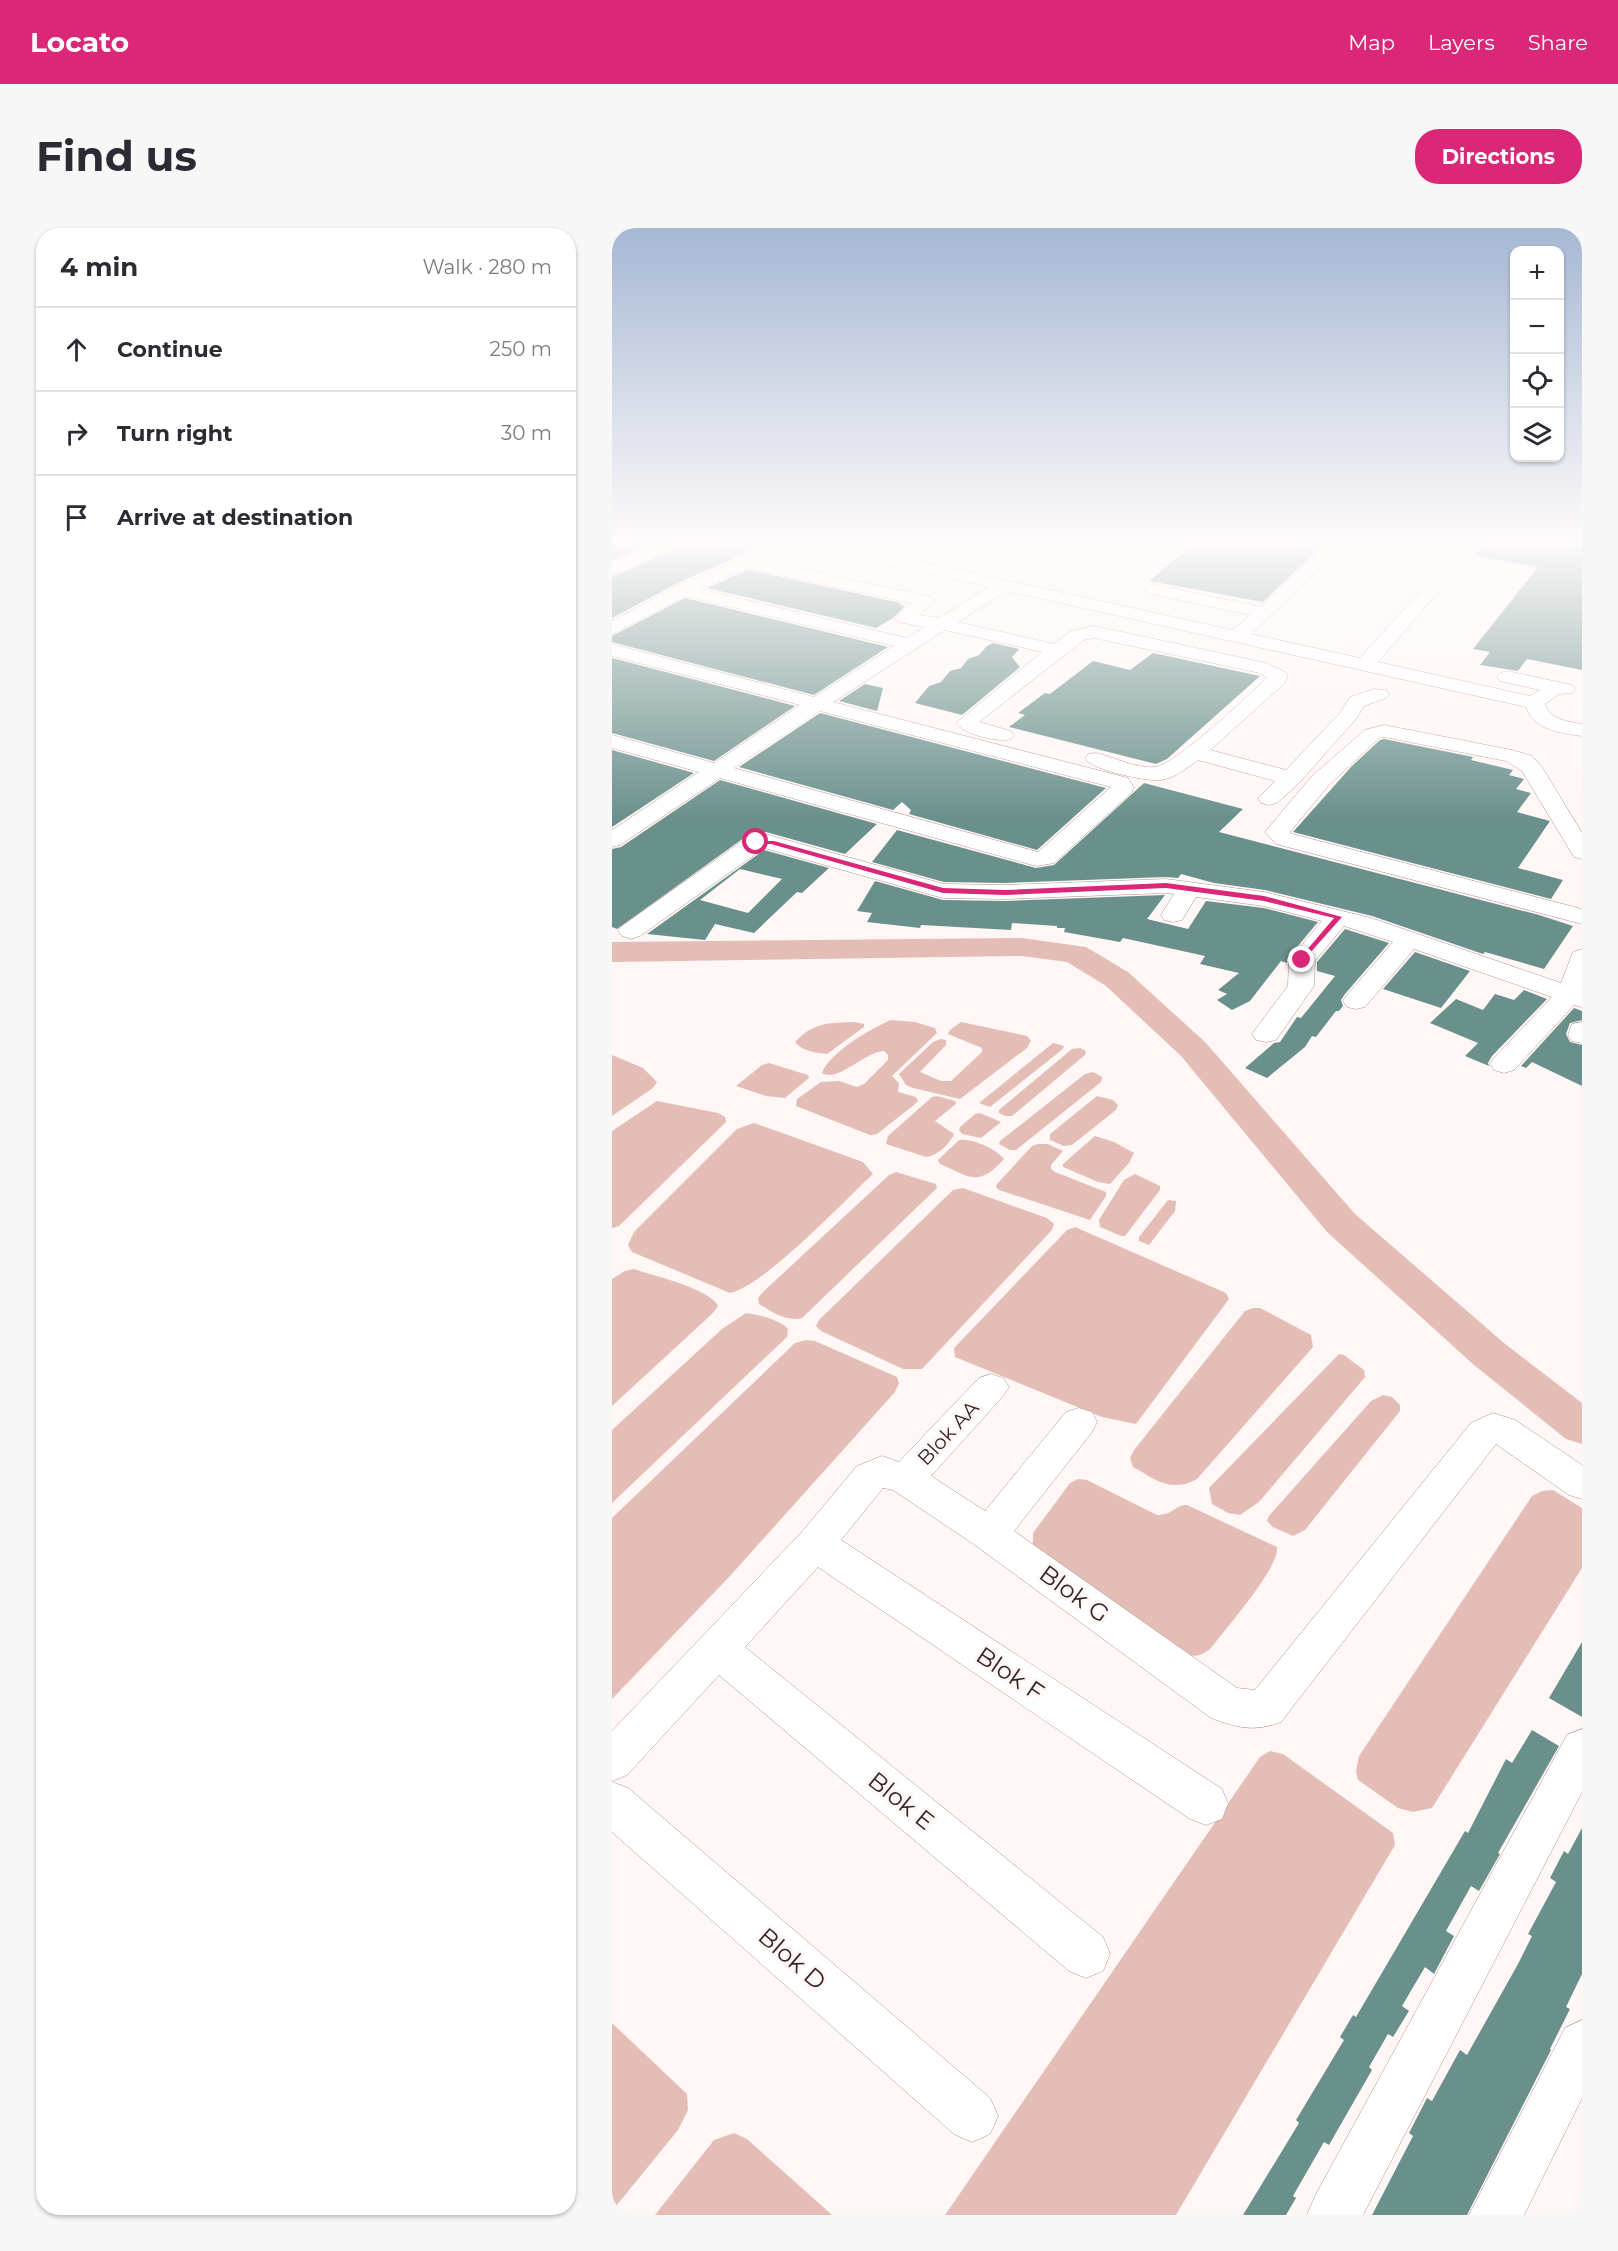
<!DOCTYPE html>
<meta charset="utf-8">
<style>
:root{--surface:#fff;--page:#f7f7f7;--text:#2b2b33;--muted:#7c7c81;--line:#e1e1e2;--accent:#db2777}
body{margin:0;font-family:Montserrat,sans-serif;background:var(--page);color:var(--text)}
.controls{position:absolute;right:18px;top:18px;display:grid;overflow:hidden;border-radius:12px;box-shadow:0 2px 4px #0004}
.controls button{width:54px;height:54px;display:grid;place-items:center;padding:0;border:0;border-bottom:2px solid var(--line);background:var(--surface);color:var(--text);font:30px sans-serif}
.stop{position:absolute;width:18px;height:18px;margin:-14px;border:4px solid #db2777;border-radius:50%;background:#fff}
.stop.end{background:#db2777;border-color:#fff;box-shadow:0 2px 6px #0008}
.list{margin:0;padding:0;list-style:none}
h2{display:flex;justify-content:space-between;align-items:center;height:78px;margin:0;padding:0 24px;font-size:26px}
h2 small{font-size:20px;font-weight:400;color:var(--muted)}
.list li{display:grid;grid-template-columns:39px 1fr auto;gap:18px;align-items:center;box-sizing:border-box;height:84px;padding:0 24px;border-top:2px solid var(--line)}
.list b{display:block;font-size:22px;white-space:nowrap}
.list em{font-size:20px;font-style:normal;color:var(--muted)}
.icon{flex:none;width:33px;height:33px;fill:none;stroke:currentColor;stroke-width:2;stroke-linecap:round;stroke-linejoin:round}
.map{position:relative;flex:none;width:970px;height:1987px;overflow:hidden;border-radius:24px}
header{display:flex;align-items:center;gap:36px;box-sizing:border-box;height:84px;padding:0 30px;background:var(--accent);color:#fff}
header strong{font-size:28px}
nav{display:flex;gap:33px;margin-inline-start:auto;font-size:21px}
.intro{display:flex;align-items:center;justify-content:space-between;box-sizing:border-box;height:144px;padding:0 36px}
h1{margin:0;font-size:42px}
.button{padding:15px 27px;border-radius:24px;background:var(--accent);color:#fff;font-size:21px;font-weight:700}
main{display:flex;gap:36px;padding:0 36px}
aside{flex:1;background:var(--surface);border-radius:24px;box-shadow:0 2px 4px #0004}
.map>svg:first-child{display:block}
</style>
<header>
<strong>Locato</strong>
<nav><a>Map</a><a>Layers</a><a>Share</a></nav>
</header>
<div class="intro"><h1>Find us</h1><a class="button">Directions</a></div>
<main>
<aside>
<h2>4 min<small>Walk · 280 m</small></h2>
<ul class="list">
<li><svg class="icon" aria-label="ahead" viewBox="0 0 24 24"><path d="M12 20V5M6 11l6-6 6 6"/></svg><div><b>Continue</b></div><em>250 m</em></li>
<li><svg class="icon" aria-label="right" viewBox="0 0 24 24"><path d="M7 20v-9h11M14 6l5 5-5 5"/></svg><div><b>Turn right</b></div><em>30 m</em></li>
<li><svg class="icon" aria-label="arrive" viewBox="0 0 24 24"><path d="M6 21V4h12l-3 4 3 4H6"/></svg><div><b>Arrive at destination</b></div></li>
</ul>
</aside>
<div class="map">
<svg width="970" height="1987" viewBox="0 0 970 1987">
<rect width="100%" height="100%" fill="#fff7f6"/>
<g fill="#e4beb6">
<path d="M279 792 303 794 323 800 325 805 280 848 287 855 286 864 304 869 306 873 302 877 265 906 258 907 184 878 185 871 209 854 227 853 245 859 252 856 276 832V827L272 823C252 824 226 855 210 845 218 824 258 801 279 792Z"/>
<path d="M242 794 252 796V799L215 826C204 825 190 823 183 814 202 794 217 795 242 794Z"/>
<path d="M349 794 415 808 419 813 415 820 348 871 301 860 294 857 287 846 321 814 329 811 334 812V817L308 844 329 853H339L370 824V820L336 806 338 802Z"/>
<path d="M441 815 452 818 451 821 378 879 367 875Z"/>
<path d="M468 820 474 823 473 827 400 888H393L387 885V882L460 821Z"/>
<path d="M0 827 31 840 45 854 41 860 0 888Z"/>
<path d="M157 835 196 847 197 850 173 870 154 868 124 858 150 837Z"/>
<path d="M481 844 490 849 489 854 404 922H398L387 916 388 913 473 846Z"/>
<path d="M325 868 343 873 344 876 323 893 342 906C338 916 325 928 314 929L274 916 276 908 320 869Z"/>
<path d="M485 868 501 872 506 877 504 882 460 917 452 918 438 912V906Z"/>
<path d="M45 873 106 885 113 889 114 894 7 998 0 1000V903Z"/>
<path d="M368 885 389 894 369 910 350 906 347 902 348 899 363 886Z"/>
<path d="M142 895 251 934 261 946C231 974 153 1057 118 1065L20 1024 16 1017 22 1004 125 901Z"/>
<path d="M483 908 502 914 522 925 517 935 498 956 486 954 451 939V936Z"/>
<path d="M347 912C360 910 384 921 392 931 366 960 358 949 328 936L326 932Z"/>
<path d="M426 916H436L451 923 439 937V941L443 944 494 964V968L478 992 387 962 384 959 385 956 420 918Z"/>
<path d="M284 944 324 956 325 960 190 1090C174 1094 160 1084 147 1076L146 1070 152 1063 277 947Z"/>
<path d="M523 946 548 958V962L513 1008H509L488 999 487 992 512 952Z"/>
<path d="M351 960 435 990 442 996 440 1002 310 1141H291L209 1103 204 1098 207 1092 341 962Z"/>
<path d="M556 972 564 973 563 983 537 1017 527 1013V1009Z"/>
<path d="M463 999 614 1065 617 1071 524 1196 490 1189 343 1129 342 1120 455 1002Z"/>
<path d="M22 1041C42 1048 97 1060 106 1078L101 1085 0 1178V1051L13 1043Z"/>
<path d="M641 1080H648L699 1107 701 1119 585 1251C559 1265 544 1252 521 1239L518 1230 522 1222 633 1083Z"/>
<path d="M134 1085C148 1087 166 1091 176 1101L175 1109 0 1275V1202L110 1101Z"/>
<path d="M194 1112 203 1113 285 1149 287 1155 283 1164 118 1348 0 1471V1290L183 1115Z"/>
<path d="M727 1126 732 1127 752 1142 753 1149 748 1155 647 1274 628 1287 616 1285 600 1276 597 1260Z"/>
<path d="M771 1167 780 1169 788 1177V1183L693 1302 681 1308 661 1299 655 1293 657 1288 759 1173Z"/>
<path d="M466 1251 475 1252 545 1287C561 1287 563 1277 575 1277L665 1319C668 1339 613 1401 599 1420 588 1429 583 1429 570 1426L421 1319V1305L458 1255Z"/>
<path d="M941 1262 970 1280V1340L820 1580 801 1584 786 1580 746 1552 744 1543 747 1528 920 1268 930 1263Z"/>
<path d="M658 1523 671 1526 781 1605 783 1617 564 1987H333L648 1529Z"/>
<path d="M0 1795 75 1866 76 1882 66 1902 0 1983Z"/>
<path d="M122 1905 135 1911 220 1987H43L102 1912Z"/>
</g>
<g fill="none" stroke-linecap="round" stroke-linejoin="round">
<path fill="#e4beb6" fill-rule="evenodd" d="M410 710 474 719 516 744 593 814 743 986 892 1115 970 1175V1216L954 1211 862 1137 715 1004 569 828 494 758 455 734 410 728 0 734V714Z"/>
</g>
<g fill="#6a908c" fill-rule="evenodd">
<path d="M0 314H40L0 333Z"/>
<path d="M68 314H158L64 356 0 390V349L65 320Z"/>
<path d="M585 314H714L651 374 537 353Z"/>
<path d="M875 314H970V442L915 431 906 443 868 437 878 424 861 421 926 339 862 328Z"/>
<path d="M136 342 289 375 287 376 293 378 281 390 264 400 95 360Z"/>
<path d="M73 370 276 419 202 467 0 414V408Z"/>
<path d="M381 415 407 421 400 429 408 439 350 487 303 475 317 458 329 454 338 443 349 440 356 431 367 427 375 418Z"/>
<path d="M541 425 648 448 555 531 544 536 397 499 413 487 406 485 433 465 438 466 481 433 518 442Z"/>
<path d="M0 430 183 478 102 533 0 505Z"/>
<path d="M253 456 271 460 265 483 227 473Z"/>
<path d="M208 485 494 560 425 622 297 586 299 582 290 574 281 582 127 539Z"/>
<path d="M772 511 861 529 859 532 901 542 897 547 912 551 904 561 919 565 905 584 938 593 906 640 951 652 939 671 681 604 739 539 768 512Z"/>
<path d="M0 522 82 545 0 599Z"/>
<path d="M108 552 265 596 233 626 154 604 136 607 5 701 0 699V621L9 619Z"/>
<path d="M532 555 631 581 607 604 927 687 961 698 932 741 873 724 871 726 760 688 653 662 602 655 569 646 566 650 554 649 393 655 332 654 260 634 285 602 424 640 442 637Z"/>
<path d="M152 622 217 640 190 665 185 664 142 705 103 696 93 712 35 706ZM128 641 170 651 136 685 88 672Z"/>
<path d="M263 653 331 672 393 673 553 667 535 691 576 701 594 673 652 680 706 694 675 731V735L669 733 638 773 620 782 605 772 615 766 606 762 627 745 588 736 593 728 511 710 508 714 452 704 453 700H445V698L400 695 399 702 309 697 308 700 255 694 260 685 245 683Z"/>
<path d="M733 701 777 715 733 766 729 772 731 778 727 783H724L704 809 700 808 693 819 655 850 633 840 662 815 668 814 685 789 689 790 723 748 705 743V734Z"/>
<path d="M803 724 858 743 829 780 771 761Z"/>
<path d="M912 762 935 771 880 828 876 835 877 838 853 828 866 815 818 795 844 771 871 782 883 766 902 772Z"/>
<path d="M962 780 970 783V792L958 795 954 806 958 814 970 817V858L920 834 914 840 909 838Z"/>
<path d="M970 1414V1489L937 1470Z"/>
<path d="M920 1502 947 1518 886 1625 888 1626 867 1663 859 1658 834 1703 842 1708 822 1746 813 1739 790 1778 797 1783 781 1809 776 1806 757 1839 760 1842 717 1917 712 1914 681 1968 684 1970 674 1987H631L687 1895 684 1892 732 1812 728 1809 741 1787 744 1789 853 1603 856 1605 894 1531 900 1535Z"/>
<path d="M970 1600V1746L954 1779 958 1781 938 1821 939 1822 855 1987H760L801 1908 797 1905 815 1870 820 1873 848 1822 855 1827 906 1736 920 1708 916 1706 944 1654 938 1650 952 1623 956 1626Z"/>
</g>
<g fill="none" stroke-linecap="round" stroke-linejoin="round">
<defs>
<g id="minor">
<path d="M45 314H66L64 318 0 347V335Z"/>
<path d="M189 314H219L621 402 638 387 536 365 533 361 536 357 542 356 648 379 717 314H735L639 406 748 430 853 314H869L766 434 918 468 928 462 888 453 885 449 888 445 895 443 960 457 963 461 960 465 947 466 933 476C937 491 956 494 970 496V508C948 505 922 502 914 479L395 363 346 394 442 416 459 403 482 398 654 435 673 444 676 448 672 456 598 522 674 542 728 485 738 469 762 461 774 462 777 466 774 470 752 478 744 491 687 555 665 575 657 577 649 575 646 570 663 553 586 532C575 540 563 550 549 552 535 554 481 542 473 531L476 526 484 525C502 529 524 541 543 539 562 538 637 467 655 450L648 445 482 410 472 412 367 494 399 503 402 507 399 511C386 515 351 506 344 495L430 424 333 402 221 474 516 550 522 560 519 565 442 635 425 638 417 636 108 550 8 617 0 619V602L87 544 0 520V507L102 535 188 477 0 428V416L202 469 282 418 73 368 0 406V393L65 358 134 329 319 369 322 373 307 387 327 390 377 359 197 319 191 318ZM136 340 299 375 283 390 286 394 313 399 295 410 88 361ZM208 483 499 559 426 624 122 540Z"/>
<path d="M339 314H358L331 334H319L316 330Z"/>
<path d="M772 497 900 522 920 528 930 539 970 605V631L962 629 910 543 894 533 772 509 767 510 716 558 678 604 680 606 970 681V696L664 616 653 604 700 548 753 502Z"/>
<path d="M153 606 332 656 393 657 554 651 652 664 759 690 949 755 961 724 970 721V779L962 777 902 842 892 845 882 842 878 836 882 830 940 769 802 721 753 779 744 781 735 779 731 773 735 767 781 714 732 698 703 733 702 758 664 812 654 814 644 812 640 806 676 758 677 732 710 693 652 678 584 669 570 692 561 694 552 692 549 687 562 666 554 665 393 671 331 670 152 620 28 708 19 711 10 708 6 703 10 698 136 609Z"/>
<path d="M970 794V815L960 813 956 807 960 796Z"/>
<path d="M379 1146 391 1150 397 1159 391 1168 319 1248 373 1283 454 1184 467 1180 480 1184 485 1194 480 1204 402 1303 625 1460 643 1462 859 1195 881 1185 903 1192 970 1237V1271L957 1267 884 1216 669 1494C641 1504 627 1500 599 1490L363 1317 281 1262 271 1260 229 1312 610 1561 616 1576 610 1591 594 1597 578 1591 206 1339 133 1419 491 1709 498 1726 491 1743 474 1750 457 1743 107 1447 15 1547 0 1553V1503L189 1305 245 1238 270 1228 287 1234 367 1150Z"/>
<path d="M970 1501V1564L751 1987H695L703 1968 955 1507Z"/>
<path d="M0 1554 16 1560 378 1870 386 1888 378 1906 360 1914 342 1906 0 1604Z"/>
<path d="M970 1792V1870L912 1987H857L953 1800Z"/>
</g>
</defs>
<use href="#minor" stroke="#b3918b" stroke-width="1"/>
<use href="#minor" fill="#fff" fill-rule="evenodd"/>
</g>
<linearGradient id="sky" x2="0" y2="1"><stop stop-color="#a6b8d4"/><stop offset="0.53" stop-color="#fffbfb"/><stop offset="1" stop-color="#fffbfb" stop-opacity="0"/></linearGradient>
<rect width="970" height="592" fill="url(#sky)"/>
<path fill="#db2777" d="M142 613H162L331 660 393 662 554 655 652 668 730 689 690 734H688V730L722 690 652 673 554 660 393 667 331 665 159 616H142Z"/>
<g text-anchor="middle" stroke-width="6" stroke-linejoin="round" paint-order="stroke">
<g font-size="20" fill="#332523" stroke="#fff7f6">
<text transform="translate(336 1205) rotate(-47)" y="7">Blok AA</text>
</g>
<g font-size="24" fill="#332523" stroke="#fff7f6">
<text transform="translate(462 1366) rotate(36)" y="8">Blok G</text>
<text transform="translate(398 1446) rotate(34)" y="8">Blok F</text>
<text transform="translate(289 1573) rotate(39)" y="8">Blok E</text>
<text transform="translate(180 1731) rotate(41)" y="8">Blok D</text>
</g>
</g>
</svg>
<div class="controls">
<button>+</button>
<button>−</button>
<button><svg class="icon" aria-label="locate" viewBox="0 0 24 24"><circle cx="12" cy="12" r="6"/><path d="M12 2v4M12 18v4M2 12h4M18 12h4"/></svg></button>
<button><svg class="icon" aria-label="layers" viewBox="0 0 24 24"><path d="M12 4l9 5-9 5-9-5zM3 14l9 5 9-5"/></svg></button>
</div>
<div class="stop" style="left:144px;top:614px"></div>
<div class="stop end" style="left:690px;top:732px"></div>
</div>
</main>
